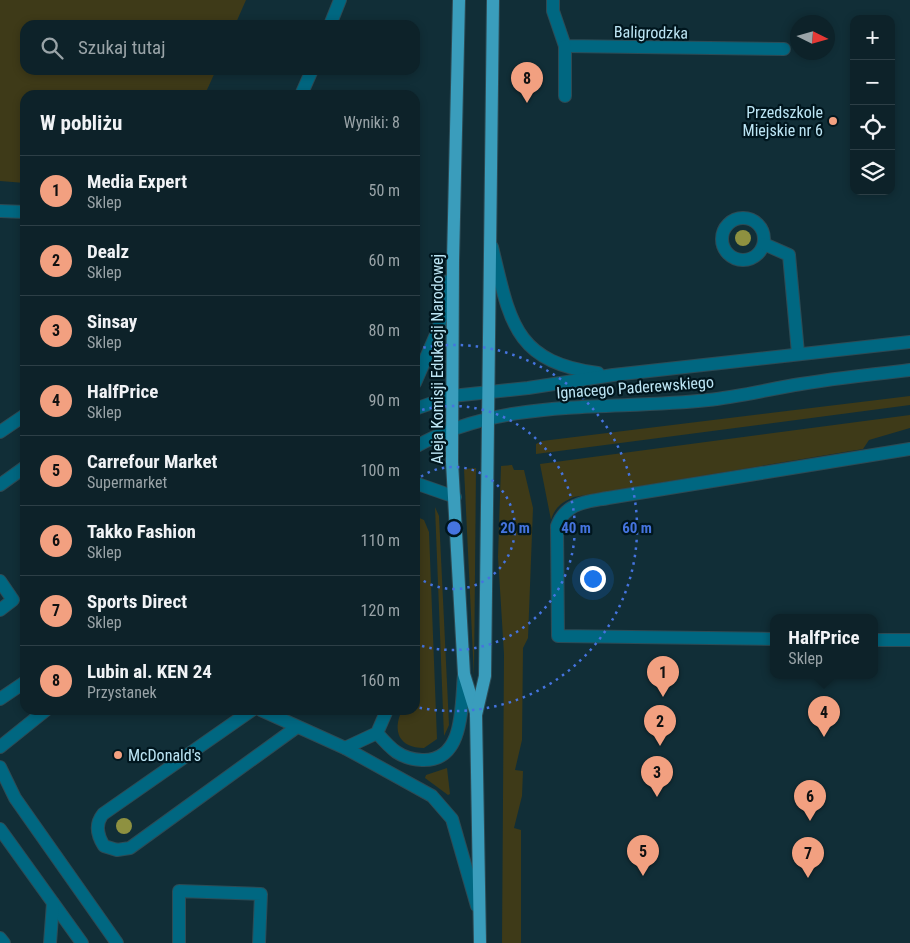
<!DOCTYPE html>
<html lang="pl">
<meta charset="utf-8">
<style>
:root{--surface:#0d2229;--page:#1b2f35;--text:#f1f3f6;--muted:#9aa4a8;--line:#2d3f46;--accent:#f2a080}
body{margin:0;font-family:"Roboto Condensed",sans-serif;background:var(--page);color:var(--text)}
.controls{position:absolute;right:15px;top:15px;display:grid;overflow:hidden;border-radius:10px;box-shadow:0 2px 8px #0003}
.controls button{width:45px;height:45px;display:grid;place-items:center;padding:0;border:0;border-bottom:1px solid var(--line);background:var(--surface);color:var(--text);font:25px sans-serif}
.compass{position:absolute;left:790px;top:15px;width:45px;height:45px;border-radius:50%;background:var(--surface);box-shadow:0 2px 8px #0003;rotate:95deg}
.you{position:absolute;left:592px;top:578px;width:18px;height:18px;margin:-12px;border:4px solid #fff;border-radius:50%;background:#1a73e8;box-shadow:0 0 0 8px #1a73e833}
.badge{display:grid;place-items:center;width:32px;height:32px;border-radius:50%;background:var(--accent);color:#111;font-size:16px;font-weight:700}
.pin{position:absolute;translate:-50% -41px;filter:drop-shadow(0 1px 2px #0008)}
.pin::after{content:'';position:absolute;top:26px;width:18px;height:15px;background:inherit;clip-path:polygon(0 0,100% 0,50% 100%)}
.popup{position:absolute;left:770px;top:614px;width:108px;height:65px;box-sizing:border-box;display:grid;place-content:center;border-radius:10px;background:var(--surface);filter:drop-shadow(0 1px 4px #0005);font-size:16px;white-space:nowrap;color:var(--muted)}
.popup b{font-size:19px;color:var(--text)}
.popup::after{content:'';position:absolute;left:50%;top:100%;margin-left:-10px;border:10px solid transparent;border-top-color:var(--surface)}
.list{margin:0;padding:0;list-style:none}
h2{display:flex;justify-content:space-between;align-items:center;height:65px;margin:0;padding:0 20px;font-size:21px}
h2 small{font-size:16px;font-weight:400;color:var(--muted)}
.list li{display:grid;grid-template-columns:32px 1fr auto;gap:15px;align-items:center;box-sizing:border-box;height:70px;padding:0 20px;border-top:1px solid var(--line)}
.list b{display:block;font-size:19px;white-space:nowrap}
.list p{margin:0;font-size:16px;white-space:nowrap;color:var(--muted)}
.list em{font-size:16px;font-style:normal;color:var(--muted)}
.icon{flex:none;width:28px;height:28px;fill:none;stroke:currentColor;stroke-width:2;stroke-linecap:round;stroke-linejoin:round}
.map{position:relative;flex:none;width:910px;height:943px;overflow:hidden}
.search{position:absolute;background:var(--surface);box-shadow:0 2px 8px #0003;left:20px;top:20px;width:400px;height:55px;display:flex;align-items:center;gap:12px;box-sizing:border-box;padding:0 18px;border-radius:15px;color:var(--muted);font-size:19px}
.panel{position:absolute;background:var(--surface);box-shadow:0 2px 8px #0003;left:20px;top:90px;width:400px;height:625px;border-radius:15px}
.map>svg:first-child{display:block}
</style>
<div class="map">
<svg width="910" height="943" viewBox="0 0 910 943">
<rect width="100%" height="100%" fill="#112e37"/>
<g fill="#3e3a18">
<path d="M0 0H246L235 25H25V70H216L206 92 211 95H25V183L0 181Z"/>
<path d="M910 396V405L536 454V444L542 441Z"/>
<path d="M910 415V428L869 440 863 449 574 497C562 502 555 507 551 520L540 464Z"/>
<path d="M512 465 514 470H524L533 508 528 638 523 648 522 740 515 770 523 771 522 796 514 828 521 830V943H502L504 654 498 557 501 466Z"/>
<path d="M476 468 474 677 464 469Z"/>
<path d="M435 507 439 516 449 725 444 736Z"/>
<path d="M415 516 424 520 429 532 437 739 424 748C399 748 392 731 402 710H415V685L419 674 415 594Z"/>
<path d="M447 768 450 794 448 795 425 778 426 775Z"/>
</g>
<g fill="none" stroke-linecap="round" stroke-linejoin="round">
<defs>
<g id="minor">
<path d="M553 0V11L565 46 784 49"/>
<path d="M330 25 340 0"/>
<path d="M301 95 312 70"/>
<path d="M565 96V46"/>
<path d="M0 211 25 212"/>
<circle cx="743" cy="239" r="21"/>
<path d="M764 244 789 255 798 353"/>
<path d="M492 247C510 320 513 362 598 373"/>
<path d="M415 383 438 330 450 280"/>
<path d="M415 409 452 396 528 388 613 375 910 342"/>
<path d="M0 432 25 415"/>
<path d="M415 447C504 396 609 411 708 400 739 397 770 389 801 384 837 378 874 374 910 370"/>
<path d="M415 483 455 497"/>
<path d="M0 485 25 467"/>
<path d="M0 581 13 600 0 610"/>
<path d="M774 639 558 636 557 526C566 502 587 502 608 498L910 449"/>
<path d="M874 640H910"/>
<path d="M0 699 25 682"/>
<path d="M252 710 103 814C95 824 97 835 104 846L117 850 130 848 297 727"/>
<path d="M261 710 345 748 432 796 452 819 477 906"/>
<path d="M377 733C391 749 400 759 422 760 465 762 461 705 464 674"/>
<path d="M0 747 46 710"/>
<path d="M345 748 377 733 387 710"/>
<path d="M0 767 15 798 117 943"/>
<path d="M0 829 82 943"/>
<path d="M0 938 4 943"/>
<path d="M50 943 53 903"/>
<path d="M179 943V891L261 894 259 943"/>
</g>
<g id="major">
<path d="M459 0 453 261 452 462 464 674 476 713"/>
<path d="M480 943 476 715 485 676 493 0"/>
</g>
</defs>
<use href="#minor" stroke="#2d4b55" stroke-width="14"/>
<use href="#major" stroke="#2d4b55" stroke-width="14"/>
<use href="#minor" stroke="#006781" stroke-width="12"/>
<use href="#major" stroke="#3a9dbc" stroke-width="12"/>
</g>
<g fill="#8e9140">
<circle cx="743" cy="238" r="8"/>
<circle cx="124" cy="826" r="8"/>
</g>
<g fill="none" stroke="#4574df" stroke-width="2.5" stroke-dasharray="2.5 5">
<path d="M415 481A61 61 0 1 1 415 575"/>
<path d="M415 412A122 122 0 1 1 415 644"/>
<path d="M416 349A183 183 0 1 1 416 707"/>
</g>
<g fill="#f2a080" stroke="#00161e" stroke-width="2">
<circle cx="833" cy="121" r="5"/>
<circle cx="118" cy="755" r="5"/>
</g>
<g text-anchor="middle" stroke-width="4.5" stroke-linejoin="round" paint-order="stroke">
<g font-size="16" fill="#bde6f5" stroke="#00161e">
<text transform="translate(651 32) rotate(1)" y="6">Baligrodzka</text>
<text transform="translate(437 359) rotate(-90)" y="6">Aleja Komisji Edukacji Narodowej</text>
<text transform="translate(635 387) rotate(-4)" y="6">Ignacego Paderewskiego</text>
</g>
<g font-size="16" fill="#bde6f5" stroke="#00161e" text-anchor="end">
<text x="823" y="118">Przedszkole<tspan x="823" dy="18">Miejskie nr 6</tspan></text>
<text x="128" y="761" text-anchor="start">McDonald's</text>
</g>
</g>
<circle cx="454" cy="528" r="8" fill="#4574df" stroke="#00161e" stroke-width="2.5"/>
<g font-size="15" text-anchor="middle" font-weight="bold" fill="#4574df" stroke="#00161e" stroke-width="4.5" stroke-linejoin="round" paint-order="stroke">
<text x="515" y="533">20 m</text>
<text x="576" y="533">40 m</text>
<text x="637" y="533">60 m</text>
</g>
</svg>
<div class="controls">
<button>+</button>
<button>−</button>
<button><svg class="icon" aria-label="locate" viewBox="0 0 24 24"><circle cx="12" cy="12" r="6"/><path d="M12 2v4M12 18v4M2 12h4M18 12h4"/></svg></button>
<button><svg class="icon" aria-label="layers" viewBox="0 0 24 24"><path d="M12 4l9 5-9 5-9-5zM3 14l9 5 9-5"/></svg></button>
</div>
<svg class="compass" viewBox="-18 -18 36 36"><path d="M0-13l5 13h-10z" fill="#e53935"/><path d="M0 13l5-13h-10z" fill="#9aa4a8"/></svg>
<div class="you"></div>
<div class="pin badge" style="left:663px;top:697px">1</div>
<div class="pin badge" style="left:660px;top:746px">2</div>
<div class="pin badge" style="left:657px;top:797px">3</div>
<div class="pin badge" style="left:824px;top:737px">4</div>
<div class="popup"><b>HalfPrice</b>Sklep</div>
<div class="pin badge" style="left:643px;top:876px">5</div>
<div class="pin badge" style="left:810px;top:821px">6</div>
<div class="pin badge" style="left:808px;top:878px">7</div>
<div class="pin badge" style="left:527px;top:103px">8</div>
<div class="search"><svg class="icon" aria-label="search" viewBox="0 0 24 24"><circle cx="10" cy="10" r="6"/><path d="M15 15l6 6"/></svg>Szukaj tutaj</div>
<section class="panel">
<h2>W pobliżu<small>Wyniki: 8</small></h2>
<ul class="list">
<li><span class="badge">1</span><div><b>Media Expert</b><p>Sklep</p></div><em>50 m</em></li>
<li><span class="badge">2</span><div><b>Dealz</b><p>Sklep</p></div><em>60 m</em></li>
<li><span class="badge">3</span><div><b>Sinsay</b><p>Sklep</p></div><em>80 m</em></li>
<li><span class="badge">4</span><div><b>HalfPrice</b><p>Sklep</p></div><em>90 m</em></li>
<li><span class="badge">5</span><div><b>Carrefour Market</b><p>Supermarket</p></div><em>100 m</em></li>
<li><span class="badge">6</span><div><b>Takko Fashion</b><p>Sklep</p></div><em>110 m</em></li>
<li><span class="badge">7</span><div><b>Sports Direct</b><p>Sklep</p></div><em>120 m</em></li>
<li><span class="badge">8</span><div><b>Lubin al. KEN 24</b><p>Przystanek</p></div><em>160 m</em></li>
</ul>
</section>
</div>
